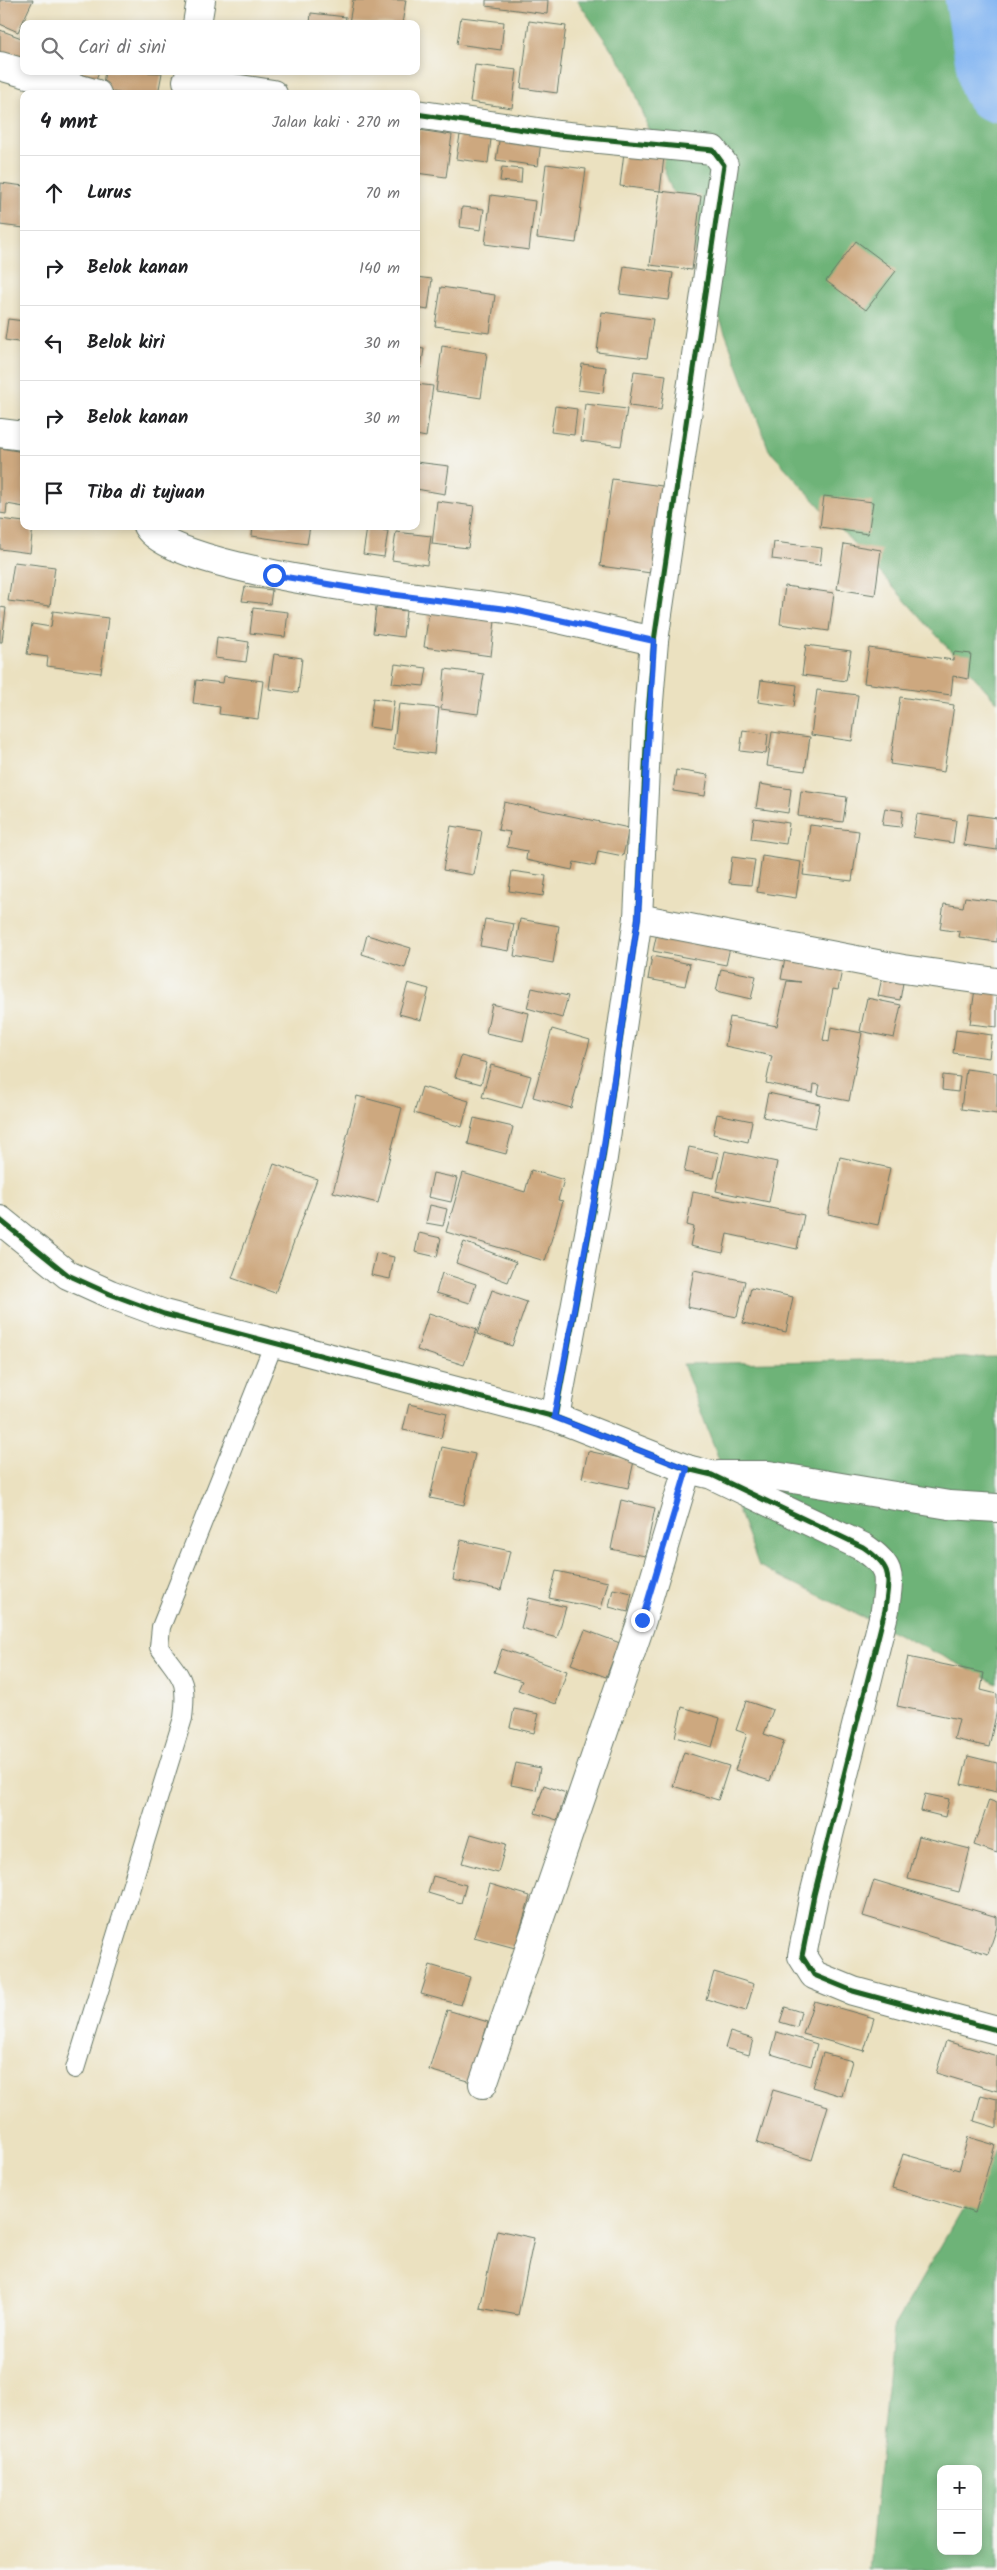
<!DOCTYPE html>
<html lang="id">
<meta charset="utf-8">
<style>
:root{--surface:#fff;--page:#f2f2f2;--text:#202124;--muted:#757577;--line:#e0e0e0}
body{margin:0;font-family:Kalam,sans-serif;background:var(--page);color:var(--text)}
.controls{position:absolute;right:15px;bottom:15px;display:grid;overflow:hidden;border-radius:10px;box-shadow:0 2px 8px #0003}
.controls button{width:45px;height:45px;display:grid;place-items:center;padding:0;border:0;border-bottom:1px solid var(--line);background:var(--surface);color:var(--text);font:25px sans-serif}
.stop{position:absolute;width:15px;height:15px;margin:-11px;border:4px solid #2563eb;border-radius:50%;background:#fff}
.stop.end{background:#2563eb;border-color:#fff;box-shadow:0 1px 5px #0008}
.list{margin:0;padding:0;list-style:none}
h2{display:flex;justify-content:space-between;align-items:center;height:65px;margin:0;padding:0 20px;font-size:21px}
h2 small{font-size:16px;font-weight:400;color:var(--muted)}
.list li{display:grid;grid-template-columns:32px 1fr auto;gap:15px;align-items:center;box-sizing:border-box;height:75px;padding:0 20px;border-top:1px solid var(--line)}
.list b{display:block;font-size:19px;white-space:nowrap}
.list em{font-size:16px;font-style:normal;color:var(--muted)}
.icon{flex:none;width:28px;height:28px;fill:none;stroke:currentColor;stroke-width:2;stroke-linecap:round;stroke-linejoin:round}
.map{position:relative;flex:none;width:997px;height:2570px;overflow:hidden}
.search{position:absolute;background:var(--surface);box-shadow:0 2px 8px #0003;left:20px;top:20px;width:400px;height:55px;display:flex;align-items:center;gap:12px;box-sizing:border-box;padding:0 18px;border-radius:10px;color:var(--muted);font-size:19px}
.panel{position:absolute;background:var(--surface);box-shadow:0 2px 8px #0003;left:20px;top:90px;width:400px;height:440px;border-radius:10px}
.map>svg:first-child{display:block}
</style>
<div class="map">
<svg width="997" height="2570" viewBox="0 0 997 2570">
<rect width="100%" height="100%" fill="#f6f6f2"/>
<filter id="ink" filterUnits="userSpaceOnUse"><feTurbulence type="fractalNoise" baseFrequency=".02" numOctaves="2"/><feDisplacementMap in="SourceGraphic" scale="10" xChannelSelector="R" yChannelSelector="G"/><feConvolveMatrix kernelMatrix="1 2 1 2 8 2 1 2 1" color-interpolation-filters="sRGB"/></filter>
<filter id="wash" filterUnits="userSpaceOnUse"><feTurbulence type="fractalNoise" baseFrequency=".0096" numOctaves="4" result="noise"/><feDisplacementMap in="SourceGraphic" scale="20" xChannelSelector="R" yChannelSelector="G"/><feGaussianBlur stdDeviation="1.12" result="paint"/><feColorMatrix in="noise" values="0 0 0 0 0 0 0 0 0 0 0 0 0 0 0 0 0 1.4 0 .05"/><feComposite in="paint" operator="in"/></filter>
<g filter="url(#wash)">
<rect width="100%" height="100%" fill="#ebe1c0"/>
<g fill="#6eb378" stroke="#467856" fill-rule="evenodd">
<path d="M577 0H997V702L769 450 628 73Z"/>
<path d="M997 1357V1683L759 1566 683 1364Z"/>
<path d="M997 2149V2570H869L893 2328ZM941 2469H978V2551H941Z"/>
</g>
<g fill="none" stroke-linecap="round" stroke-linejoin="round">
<path stroke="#86b7f2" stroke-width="68" d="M979 0 993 82 997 89"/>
</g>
<g id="blocks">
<g fill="#cda87f">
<path d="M0 0H33L18 32 0 24Z"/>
<path d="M353 0H406L402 24 349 23Z"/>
<path d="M486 0H548L547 14 486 6Z"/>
<path d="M311 13 346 17 345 24H310Z"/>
<path d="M461 17 504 22 501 50 457 44Z"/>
<path d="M529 21 566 26 557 93 521 88Z"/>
<path d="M0 30 24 39V52L18 67 0 60Z"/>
<path d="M475 65 517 70 512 108 470 102Z"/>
<path d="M54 71H99L94 86Z"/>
<path d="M105 71 162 73 158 94H124L102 90Z"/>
<path d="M419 130 452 135 446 177 416 173Z"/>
<path d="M460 135 491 139 488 163 456 159Z"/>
<path d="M500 135 541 141 538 166 496 160Z"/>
<path d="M624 152 664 157 660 191 620 186Z"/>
<path d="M546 164 586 169 576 243 537 238Z"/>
<path d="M502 167 522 169 521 183 500 181Z"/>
<path d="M1 183 24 186V228L0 225Z"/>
<path d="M660 191 701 196 692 270 650 265Z"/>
<path d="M491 195 535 201 529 250 485 244Z"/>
<path d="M462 207 484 209 481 230 460 227Z"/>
<path d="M856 241 896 271 866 310 826 281Z"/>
<path d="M624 266 673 273 669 300 620 294Z"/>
<path d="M416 277 432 279 428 310 416 308Z"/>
<path d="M441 287 495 295 490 333 435 326Z"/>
<path d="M602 312 653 319 647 358 597 352Z"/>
<path d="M8 319 24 321V343L5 340Z"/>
<path d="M442 346 487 353 481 398 436 391Z"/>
<path d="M416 348 424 349 421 368H416Z"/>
<path d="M582 364 606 367 603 393 578 390Z"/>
<path d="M634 371 666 375 661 410 629 406Z"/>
<path d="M416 384 433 386 426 437 416 435Z"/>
<path d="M585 404 627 409 621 446 581 441Z"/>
<path d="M555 406 577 409 574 435 551 432Z"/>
<path d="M0 448 24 452V507L7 504 6 514 0 513Z"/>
<path d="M416 462 449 466 445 494 416 489Z"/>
<path d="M612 479 669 487 658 574 600 566Z"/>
<path d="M824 496 873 502 868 534 820 527Z"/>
<path d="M437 501 474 506 468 548 432 544Z"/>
<path d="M0 519 24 522V526H33L30 553 0 549Z"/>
<path d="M253 526H310L307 544 252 536Z"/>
<path d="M367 528 388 531 384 557 363 554Z"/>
<path d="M396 532 431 536 427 565 392 560Z"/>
<path d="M774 542 822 548 820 565 772 559Z"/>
<path d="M844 544 881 550 875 595 837 589Z"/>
<path d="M14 562 55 567 50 606 8 601Z"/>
<path d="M785 586 834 593 829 631 780 624Z"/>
<path d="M245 587 272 590 270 604 242 601Z"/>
<path d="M0 607 6 608 2 642H0Z"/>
<path d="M376 607 406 611 403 637 373 633Z"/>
<path d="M253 608 288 612 285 637 250 633Z"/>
<path d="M53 611 108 618 101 673 47 666 48 657 27 654 32 624 51 627Z"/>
<path d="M429 612 495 621 491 656 424 647Z"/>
<path d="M217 637 249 642 246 662 215 658Z"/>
<path d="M806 645 851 651 846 681 802 675Z"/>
<path d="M869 648 953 660 954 652 971 654 968 679 953 676 951 695 864 683Z"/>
<path d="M274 654 302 658 298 693 269 689Z"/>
<path d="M395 664 427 668 424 686 392 683Z"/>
<path d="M445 669 484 674 478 714 441 709Z"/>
<path d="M224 676 263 681 258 719 219 714 220 707 193 703 196 680 223 683Z"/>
<path d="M761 680 797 685 794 707 758 702Z"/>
<path d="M817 690 858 695 852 741 811 735Z"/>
<path d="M900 697 954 705 944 772 890 764Z"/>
<path d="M373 698 394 701 390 730 369 727Z"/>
<path d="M399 704 439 708 434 754 393 749Z"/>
<path d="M743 730 768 734 766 754 740 751Z"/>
<path d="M772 732 810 737 805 771 767 766Z"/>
<path d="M676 770 708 775 705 796 673 791Z"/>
<path d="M760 784 791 789 788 813 756 808Z"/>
<path d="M801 791 847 797 843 822 798 816Z"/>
<path d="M504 802 629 828 623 856 598 851 595 866 574 862 572 870 526 860 527 851 507 847 510 832 498 830Z"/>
<path d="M885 808 903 811 901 827 882 825Z"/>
<path d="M917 814 956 820 953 843 913 837Z"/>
<path d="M968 814 997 818V850L964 845Z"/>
<path d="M754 818 789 823 786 844 751 839Z"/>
<path d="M810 825 859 831 852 881 803 875Z"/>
<path d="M451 826 482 831 474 875 443 870Z"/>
<path d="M762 856 801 862 796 898 757 892Z"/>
<path d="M732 857 755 860 751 885 729 883Z"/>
<path d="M512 871 546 876 543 896 509 891Z"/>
<path d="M965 897 997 901V942L959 937 960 932 940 929 944 904 963 907Z"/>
<path d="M485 919 514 924 509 951 480 946Z"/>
<path d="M520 919 559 926 553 963 514 956Z"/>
<path d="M658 928 731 943 726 965 653 951Z"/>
<path d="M367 935 411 948 405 968 362 954Z"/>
<path d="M786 953 843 965 838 990 833 989 823 1040 829 1042 831 1027 862 1033 849 1101 818 1095 820 1085 814 1084 813 1093 766 1083 772 1056 725 1046 730 1017 777 1026 787 981 801 982 781 979Z"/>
<path d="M652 956 690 964 685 986 648 979Z"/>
<path d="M721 969 756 976 751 999 716 991Z"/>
<path d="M883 973 904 977 900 1000 878 996Z"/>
<path d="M408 983 429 989 421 1020 399 1014Z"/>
<path d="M532 988 568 996 562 1018 527 1008Z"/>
<path d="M975 989 997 992V1027L970 1024Z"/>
<path d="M867 998 901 1005 894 1038 860 1031Z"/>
<path d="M492 1004 529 1013 523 1041 486 1033Z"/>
<path d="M552 1029 590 1040 571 1108 533 1097Z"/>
<path d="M956 1030 992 1035 989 1058 953 1053Z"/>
<path d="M461 1056 487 1063 481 1084 455 1077Z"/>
<path d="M491 1065 531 1076 522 1108 482 1097Z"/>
<path d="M966 1069 997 1073V1114L961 1109Z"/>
<path d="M943 1075 960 1077 958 1092 942 1090Z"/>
<path d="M422 1087 469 1101 462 1127 414 1113Z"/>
<path d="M768 1093 820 1104 815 1128 763 1117Z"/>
<path d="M357 1096 402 1108 378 1203 333 1192Z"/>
<path d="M717 1114 752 1121 748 1142 713 1134Z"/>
<path d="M474 1118 513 1127 506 1154 468 1144Z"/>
<path d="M689 1147 719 1153 714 1178 684 1172Z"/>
<path d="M725 1151 777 1162 769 1202 716 1191Z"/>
<path d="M840 1157 890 1168 878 1225 828 1214Z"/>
<path d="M274 1164 317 1179 275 1293 232 1278Z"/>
<path d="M531 1170 564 1180 558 1200 563 1201 545 1261 446 1232 463 1173 525 1192Z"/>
<path d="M433 1173 457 1178 451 1202 428 1197Z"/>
<path d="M693 1192 804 1215 797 1249 727 1234 723 1253 690 1246 694 1227 687 1225Z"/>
<path d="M430 1205 447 1209 443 1226 426 1223Z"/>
<path d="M419 1233 441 1238 437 1257 415 1252Z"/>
<path d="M464 1242 516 1262 508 1282 456 1263Z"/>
<path d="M376 1253 394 1257 390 1279 371 1275Z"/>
<path d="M694 1270 745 1281 737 1317 687 1307Z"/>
<path d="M442 1273 476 1284 470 1303 436 1293Z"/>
<path d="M751 1288 793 1297 786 1332 743 1323Z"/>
<path d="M492 1290 527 1302 512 1346 477 1334Z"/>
<path d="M429 1313 477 1329 464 1365 417 1350Z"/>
<path d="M409 1404 447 1413 441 1438 403 1430Z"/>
<path d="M442 1447 475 1454 464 1505 430 1498Z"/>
<path d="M588 1451 634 1461 628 1488 582 1478Z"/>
<path d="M621 1500 655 1508 645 1556 611 1549Z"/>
<path d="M461 1540 510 1551 501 1590 453 1580Z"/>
<path d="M556 1571 608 1582 601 1609 549 1598Z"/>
<path d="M613 1589 632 1593 628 1612 609 1607Z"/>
<path d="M529 1598 566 1607 557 1638 521 1628Z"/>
<path d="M585 1630 620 1643 606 1677 571 1664Z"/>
<path d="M502 1649 567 1671 556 1704 518 1690 522 1681 494 1672Z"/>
<path d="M908 1657 984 1673 981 1690 997 1694V1710L989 1747 954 1739 959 1719 897 1706Z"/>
<path d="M746 1701 773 1710 764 1734 784 1741 770 1781 735 1770 747 1734 736 1730Z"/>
<path d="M682 1707 720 1718 712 1747 675 1737Z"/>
<path d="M514 1709 539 1714 534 1733 510 1727Z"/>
<path d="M684 1752 729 1766 718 1800 673 1786Z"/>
<path d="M968 1756 997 1763V1792L961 1784Z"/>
<path d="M516 1763 540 1768 536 1790 511 1785Z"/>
<path d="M544 1785 566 1793 557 1820 535 1813Z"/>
<path d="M925 1794 949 1799 945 1817 921 1811Z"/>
<path d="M989 1800 997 1803V1853L974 1845Z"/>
<path d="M471 1834 506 1844 498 1873 462 1863Z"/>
<path d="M919 1836 970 1849 959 1892 908 1879Z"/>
<path d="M433 1876 466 1885 461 1903 428 1893Z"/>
<path d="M874 1880 997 1917V1927L988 1954 863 1916Z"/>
<path d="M490 1884 530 1896 515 1948 474 1937Z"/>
<path d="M430 1965 470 1977 461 2005 421 1994Z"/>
<path d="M714 1972 754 1984 746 2011 706 1999Z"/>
<path d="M814 2001 874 2018 864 2051 803 2034Z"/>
<path d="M785 2007 801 2012 797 2027 780 2022Z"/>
<path d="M447 2010 488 2022 471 2082 429 2070Z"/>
<path d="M730 2032 753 2039 749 2055 725 2048Z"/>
<path d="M777 2032 817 2044 811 2066 771 2054Z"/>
<path d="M946 2041 997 2056V2091L936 2073Z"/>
<path d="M823 2053 852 2061 842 2096 812 2087Z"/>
<path d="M773 2090 828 2106 812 2160 757 2143Z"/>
<path d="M981 2095 997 2099V2128L974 2121Z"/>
<path d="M968 2137 995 2145 975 2213 892 2188 903 2154 959 2170Z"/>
<path d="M497 2230 534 2238 518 2315 480 2308Z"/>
</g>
</g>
</g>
<g filter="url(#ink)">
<use href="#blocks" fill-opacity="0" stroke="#667665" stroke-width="1"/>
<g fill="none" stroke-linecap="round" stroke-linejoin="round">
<defs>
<path id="service" d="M75 2069 183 1718C188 1676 181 1679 159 1647L161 1627 274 1343"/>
<g id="minor">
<path d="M197 24 201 0"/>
<path d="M0 66 97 94"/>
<path d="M187 81 273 94"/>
<path d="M416 114 558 135 713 150 724 165 654 641 647 726 638 918 603 1158 555 1417"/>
<path d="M0 433 24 436"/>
<path d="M147 526C174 574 451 600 513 610 560 618 607 631 654 641"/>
<path d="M638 918 903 969 997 982"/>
<path d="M0 1220 68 1275 110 1294 164 1314 555 1417 687 1469 712 1475 863 1547C894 1568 889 1576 885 1610L814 1895 802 1956 814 1975 853 1991 997 2030"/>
<path d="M719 1475H769L949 1505 997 1508"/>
<path d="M483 2084 642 1620 687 1469"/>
</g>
</defs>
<use href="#service" stroke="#667665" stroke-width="20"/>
<use href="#minor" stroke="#667665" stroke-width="30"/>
<use href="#service" stroke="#fff" stroke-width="18"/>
<use href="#minor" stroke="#fff" stroke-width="28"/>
<defs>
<g id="cycleway">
<path d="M416 114 558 135 713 150 724 165 654 641 647 726 638 918 603 1158 555 1417"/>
<path d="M0 1220 68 1275 110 1294 164 1314 555 1417 687 1469 712 1475 863 1547C894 1568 889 1576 885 1610L814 1895 802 1956 814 1975 853 1991 997 2030"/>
</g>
</defs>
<use href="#cycleway" stroke="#f6f6f2" stroke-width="8"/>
<use href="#cycleway" stroke="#1b5e20" stroke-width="5"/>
</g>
</g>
<g fill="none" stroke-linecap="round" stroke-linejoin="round" filter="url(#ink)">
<path stroke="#2563eb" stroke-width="6" d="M274 575 381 593 514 610 654 641 638 918 602 1158 554 1417 687 1469 642 1620"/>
</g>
</svg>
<div class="controls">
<button>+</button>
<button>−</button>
</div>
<div class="stop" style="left:274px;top:575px"></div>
<div class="stop end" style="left:642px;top:1620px"></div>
<div class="search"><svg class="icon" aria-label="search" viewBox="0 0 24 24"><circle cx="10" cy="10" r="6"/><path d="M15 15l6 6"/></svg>Cari di sini</div>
<section class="panel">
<h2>4 mnt<small>Jalan kaki · 270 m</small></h2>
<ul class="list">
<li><svg class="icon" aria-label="ahead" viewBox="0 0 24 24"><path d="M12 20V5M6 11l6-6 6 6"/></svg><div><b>Lurus</b></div><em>70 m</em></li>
<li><svg class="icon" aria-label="right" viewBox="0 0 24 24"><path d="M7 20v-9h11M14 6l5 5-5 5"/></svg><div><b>Belok kanan</b></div><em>140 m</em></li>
<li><svg class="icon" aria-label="left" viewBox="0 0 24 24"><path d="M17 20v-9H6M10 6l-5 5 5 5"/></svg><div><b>Belok kiri</b></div><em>30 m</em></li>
<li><svg class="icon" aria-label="right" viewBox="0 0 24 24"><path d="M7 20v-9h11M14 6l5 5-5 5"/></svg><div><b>Belok kanan</b></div><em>30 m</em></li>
<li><svg class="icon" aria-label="arrive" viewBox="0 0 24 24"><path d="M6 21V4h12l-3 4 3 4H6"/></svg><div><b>Tiba di tujuan</b></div></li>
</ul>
</section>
</div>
